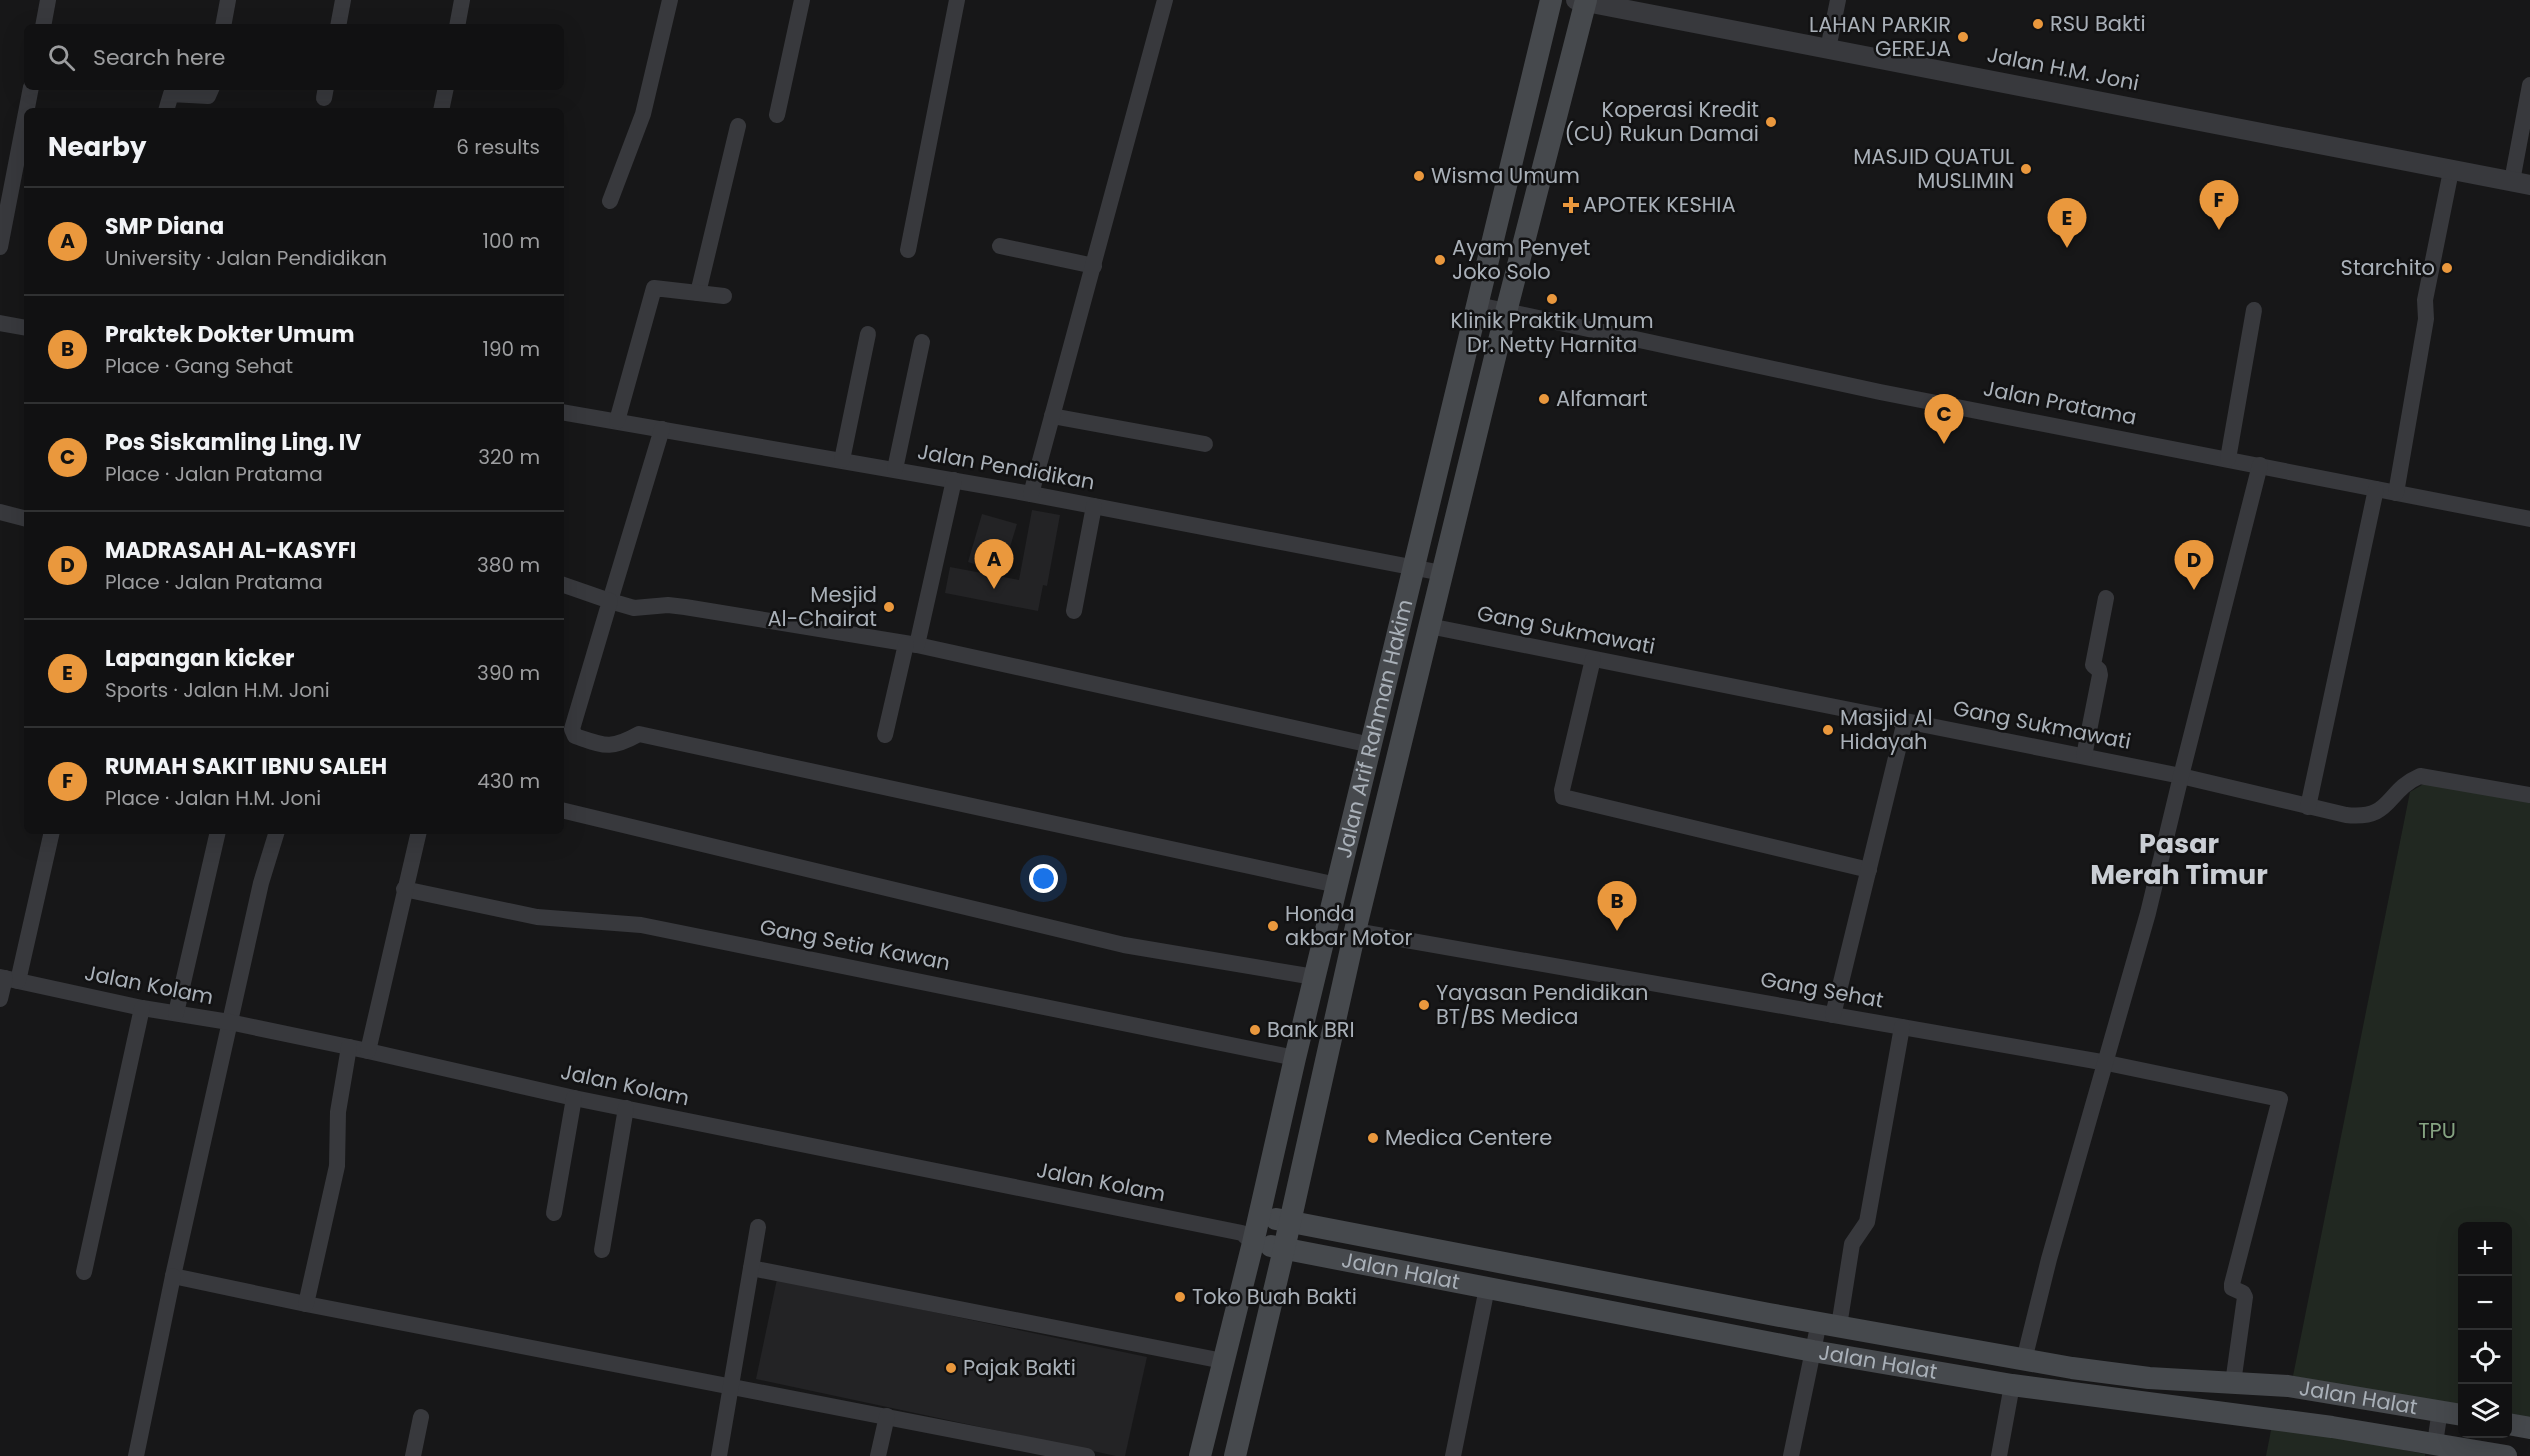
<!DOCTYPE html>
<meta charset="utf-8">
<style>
:root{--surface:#111112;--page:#1a1a1b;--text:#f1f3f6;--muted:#9c9d9f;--line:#303132;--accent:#ea983d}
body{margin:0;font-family:Poppins,sans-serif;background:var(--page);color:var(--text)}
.controls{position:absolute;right:18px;bottom:18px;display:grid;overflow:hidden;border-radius:9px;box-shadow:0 6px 24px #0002}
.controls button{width:54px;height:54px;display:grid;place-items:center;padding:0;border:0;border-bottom:2px solid var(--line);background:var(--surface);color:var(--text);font:30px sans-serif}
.you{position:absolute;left:1044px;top:879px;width:21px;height:21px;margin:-15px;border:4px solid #fff;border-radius:50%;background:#1a73e8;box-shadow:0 0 0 9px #1a73e833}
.badge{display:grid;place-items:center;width:39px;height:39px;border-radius:50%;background:var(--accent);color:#111;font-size:20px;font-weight:700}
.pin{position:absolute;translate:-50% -50px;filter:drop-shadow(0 2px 3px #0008)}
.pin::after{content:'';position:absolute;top:32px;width:21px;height:18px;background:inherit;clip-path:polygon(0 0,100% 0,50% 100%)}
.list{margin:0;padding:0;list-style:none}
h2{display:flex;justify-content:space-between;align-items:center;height:78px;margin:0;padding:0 24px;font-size:26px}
h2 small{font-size:20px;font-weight:400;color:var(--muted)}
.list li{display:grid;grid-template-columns:39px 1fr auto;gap:18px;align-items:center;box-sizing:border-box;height:108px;padding:0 24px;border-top:2px solid var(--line)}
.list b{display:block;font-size:22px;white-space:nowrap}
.list p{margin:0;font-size:20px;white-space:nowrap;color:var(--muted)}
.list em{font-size:20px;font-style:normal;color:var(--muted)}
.icon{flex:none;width:33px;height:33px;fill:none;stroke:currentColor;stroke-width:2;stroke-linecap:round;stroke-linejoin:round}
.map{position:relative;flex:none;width:2530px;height:1456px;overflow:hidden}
.search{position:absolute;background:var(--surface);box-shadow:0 6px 24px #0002;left:24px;top:24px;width:540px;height:66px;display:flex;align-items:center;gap:15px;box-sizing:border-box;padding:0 21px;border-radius:9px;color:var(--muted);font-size:22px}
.panel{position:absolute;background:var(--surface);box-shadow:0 6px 24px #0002;left:24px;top:108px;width:540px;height:726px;border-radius:9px}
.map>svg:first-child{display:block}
</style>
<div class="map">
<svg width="2530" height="1456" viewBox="0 0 2530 1456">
<rect width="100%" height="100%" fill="#171718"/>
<g fill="#232325">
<path d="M1032 510 1060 515 1047 586 1043 585 1038 611 945 593 950 567 1019 580Z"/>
<path d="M982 514 1017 524 1002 573 968 562Z"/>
<path d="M777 1279 1147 1357 1125 1456H1116L756 1379Z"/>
</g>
<g fill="#212821">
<path d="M2427 782 2530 802V1424L2508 1419V1226H2462V1410L2293 1376 2410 792Z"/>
<path d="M2272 1425 2425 1454V1456H2266Z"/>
</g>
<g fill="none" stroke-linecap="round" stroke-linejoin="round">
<g stroke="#38393d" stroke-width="16">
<path d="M43 27 48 0"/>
<path d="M223 27 228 0"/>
<path d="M338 27 343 0"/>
<path d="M457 27 462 0"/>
<path d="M1828 49 1838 0"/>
<path d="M324 98 326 87"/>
<path d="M166 111 171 94 208 96 212 87"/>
<path d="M441 111 446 87"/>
<path d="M777 115 802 0"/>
<path d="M2512 181 2530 85"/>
<path d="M610 201 643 114 670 0"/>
<path d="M1000 246 1094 266"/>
<path d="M0 247 31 87"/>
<path d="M908 250 957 0"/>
<path d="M698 293 738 126"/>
<path d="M1478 305 1880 392 2530 519"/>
<path d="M0 323 27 328"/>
<path d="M561 412 1031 494 1442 573"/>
<path d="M1052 416 1205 444"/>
<path d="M617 421 654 288 724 296"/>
<path d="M662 429 610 601 634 608 668 605 685 607 917 645 1371 745"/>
<path d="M2228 459 2254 310"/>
<path d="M842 460 868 334"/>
<path d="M895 469 922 342"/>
<path d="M2396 493 2426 319 2425 300 2451 171"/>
<path d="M1031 494 1165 0"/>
<path d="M0 512 27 519"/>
<path d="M561 584 610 601 572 729 575 736C605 746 610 750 639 734L1337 885"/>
<path d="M1074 611 1094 506"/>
<path d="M1429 626 2181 776 2346 815C2393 820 2385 791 2420 776L2530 795"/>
<path d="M917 645 954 480"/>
<path d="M1593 659 1562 790 1563 797 1869 870"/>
<path d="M885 735 906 644"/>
<path d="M2084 756 2100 675 2099 670 2093 665 2106 598"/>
<path d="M2308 807 2376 489"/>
<path d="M561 810 1124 945 1314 977"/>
<path d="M277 831 261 883 173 1276 306 1304 1087 1456"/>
<path d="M404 889 537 917 641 925 1295 1058"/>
<path d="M1355 931 2107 1063 2280 1099 2232 1284V1288L2243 1293 2245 1297 2233 1383"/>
<path d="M0 977 142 1008 229 1022 368 1051 574 1098 1242 1233 1253 1243"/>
<path d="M18 981 52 831"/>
<path d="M0 999 5 978"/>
<path d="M176 1013 218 831"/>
<path d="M1833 1015 1905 721"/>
<path d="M368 1051 419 831"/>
<path d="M554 1213 574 1098"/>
<path d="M602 1250 626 1108"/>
<path d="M751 1268 1223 1361"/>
<path d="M84 1272 142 1008"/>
<path d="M306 1304 337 1166 338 1112 349 1047"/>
<path d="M1839 1326 1852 1244 1867 1222 1902 1027"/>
<path d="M2024 1360 2049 1259 2148 913 2181 776 2260 465"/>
<path d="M2435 1443 2440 1410"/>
<path d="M136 1456 173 1276"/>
<path d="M413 1456 421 1417"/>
<path d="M719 1456 758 1227"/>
<path d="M878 1456 887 1416"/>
<path d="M1453 1456 1487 1288"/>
<path d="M1791 1456 1819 1322"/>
<path d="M1999 1456 2012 1385"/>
</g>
<path stroke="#38393d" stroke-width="20" d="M1576 0 2530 185"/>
<g stroke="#46494d" stroke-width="22">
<path id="s1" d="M1276 1219 1769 1314 2072 1368 2149 1378 2288 1386 2462 1415"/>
<path id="s2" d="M1271 1246 1813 1351 2012 1385 2332 1427 2506 1456"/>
<path d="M2508 1424 2530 1428"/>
<path id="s3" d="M1200 1456 1253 1243 1295 1058 1551 0"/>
<path d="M1235 1456 1284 1249 1355 931 1506 312 1586 0"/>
</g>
</g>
<g fill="#ea983d" stroke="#121213" stroke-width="2">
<circle cx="2038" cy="24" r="6"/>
<circle cx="1963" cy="37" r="6"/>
<circle cx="1771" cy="122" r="6"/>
<circle cx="2026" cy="169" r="6"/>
<circle cx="1419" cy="176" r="6"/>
<path d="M1568 196h6v6h6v6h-6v6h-6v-6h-6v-6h6z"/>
<circle cx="1440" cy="260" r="6"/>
<circle cx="2447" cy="268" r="6"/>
<circle cx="1552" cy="299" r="6"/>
<circle cx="1544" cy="399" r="6"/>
<circle cx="889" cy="607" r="6"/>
<circle cx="1828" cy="730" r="6"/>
<circle cx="1273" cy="926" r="6"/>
<circle cx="1424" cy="1005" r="6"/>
<circle cx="1255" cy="1030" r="6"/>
<circle cx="1373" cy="1138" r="6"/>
<circle cx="1180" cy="1297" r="6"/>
<circle cx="951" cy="1368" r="6"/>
</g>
<g text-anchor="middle" stroke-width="5" stroke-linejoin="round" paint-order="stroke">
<g font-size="21" fill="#a9b0b8" stroke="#121213" text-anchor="start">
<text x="2050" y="31">RSU Bakti</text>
<text x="1951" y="32" text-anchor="end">LAHAN PARKIR<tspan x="1951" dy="24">GEREJA</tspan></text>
<text x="1759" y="117" text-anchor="end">Koperasi Kredit<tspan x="1759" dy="24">(CU) Rukun Damai</tspan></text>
<text x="2014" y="164" text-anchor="end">MASJID QUATUL<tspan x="2014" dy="24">MUSLIMIN</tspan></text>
<text x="1431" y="183">Wisma Umum</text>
<text x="1583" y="212">APOTEK KESHIA</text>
<text x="1452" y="255">Ayam Penyet<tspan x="1452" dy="24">Joko Solo</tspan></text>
<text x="2435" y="275" text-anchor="end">Starchito</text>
<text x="1552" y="328" text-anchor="middle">Klinik Praktik Umum<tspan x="1552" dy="24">Dr. Netty Harnita</tspan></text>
<text x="1556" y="406">Alfamart</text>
<text x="877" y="602" text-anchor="end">Mesjid<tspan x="877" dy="24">Al-Chairat</tspan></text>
<text x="1840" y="725">Masjid Al<tspan x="1840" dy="24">Hidayah</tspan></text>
<text x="1285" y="921">Honda<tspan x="1285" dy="24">akbar Motor</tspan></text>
<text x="1436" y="1000">Yayasan Pendidikan<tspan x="1436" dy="24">BT/BS Medica</tspan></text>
<text x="1267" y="1037">Bank BRI</text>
<text x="1385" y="1145">Medica Centere</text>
<text x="1192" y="1304">Toko Buah Bakti</text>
<text x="963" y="1375">Pajak Bakti</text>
</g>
<g font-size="21" fill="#a9b0b8" stroke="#121213">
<text transform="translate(2063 69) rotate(11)" y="7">Jalan H.M. Joni</text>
<text transform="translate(2060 403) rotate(11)" y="7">Jalan Pratama</text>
<text transform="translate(1006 467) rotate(10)" y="7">Jalan Pendidikan</text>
<text transform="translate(1566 630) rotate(11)" y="7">Gang Sukmawati</text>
<text transform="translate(2042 725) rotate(11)" y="7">Gang Sukmawati</text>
<text dy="7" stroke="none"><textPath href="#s3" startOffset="748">Jalan Arif Rahman Hakim</textPath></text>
<text transform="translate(855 945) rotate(11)" y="7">Gang Setia Kawan</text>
<text transform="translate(149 985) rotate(11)" y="7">Jalan Kolam</text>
<text transform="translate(1822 990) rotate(10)" y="7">Gang Sehat</text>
<text transform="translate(625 1085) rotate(12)" y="7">Jalan Kolam</text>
<text transform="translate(1101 1182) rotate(11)" y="7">Jalan Kolam</text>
<text dy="7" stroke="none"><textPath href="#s2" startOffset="132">Jalan Halat</textPath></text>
<text dy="7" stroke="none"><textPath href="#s2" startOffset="618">Jalan Halat</textPath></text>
<text dy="7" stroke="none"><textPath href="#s1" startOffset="1098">Jalan Halat</textPath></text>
</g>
<g font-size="21" fill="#84a281" stroke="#121213">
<text x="2437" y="1138">TPU</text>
</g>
<g font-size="27" font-weight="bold" fill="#caced4" stroke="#121213">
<text x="2179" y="853">Pasar<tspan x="2179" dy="31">Merah Timur</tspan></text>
</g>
</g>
</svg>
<div class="controls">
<button>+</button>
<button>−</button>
<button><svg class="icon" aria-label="locate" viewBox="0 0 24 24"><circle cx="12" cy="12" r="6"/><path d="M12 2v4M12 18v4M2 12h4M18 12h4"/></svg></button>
<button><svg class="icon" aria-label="layers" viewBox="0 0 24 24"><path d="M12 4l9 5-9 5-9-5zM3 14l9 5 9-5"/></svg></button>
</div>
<div class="you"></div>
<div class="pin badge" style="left:994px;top:589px">A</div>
<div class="pin badge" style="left:1617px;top:931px">B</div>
<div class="pin badge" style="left:1944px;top:444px">C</div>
<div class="pin badge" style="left:2194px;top:590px">D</div>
<div class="pin badge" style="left:2067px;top:248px">E</div>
<div class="pin badge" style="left:2219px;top:230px">F</div>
<div class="search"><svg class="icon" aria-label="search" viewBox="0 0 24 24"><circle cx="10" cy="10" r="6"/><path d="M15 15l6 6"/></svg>Search here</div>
<section class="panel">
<h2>Nearby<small>6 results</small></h2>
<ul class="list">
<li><span class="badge">A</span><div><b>SMP Diana</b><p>University · Jalan Pendidikan</p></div><em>100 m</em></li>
<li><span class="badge">B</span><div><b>Praktek Dokter Umum</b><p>Place · Gang Sehat</p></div><em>190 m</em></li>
<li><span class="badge">C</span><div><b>Pos Siskamling Ling. IV</b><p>Place · Jalan Pratama</p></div><em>320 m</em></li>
<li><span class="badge">D</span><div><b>MADRASAH AL-KASYFI</b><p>Place · Jalan Pratama</p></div><em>380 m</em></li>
<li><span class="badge">E</span><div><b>Lapangan kicker</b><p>Sports · Jalan H.M. Joni</p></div><em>390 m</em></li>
<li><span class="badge">F</span><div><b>RUMAH SAKIT IBNU SALEH</b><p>Place · Jalan H.M. Joni</p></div><em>430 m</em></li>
</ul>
</section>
</div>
